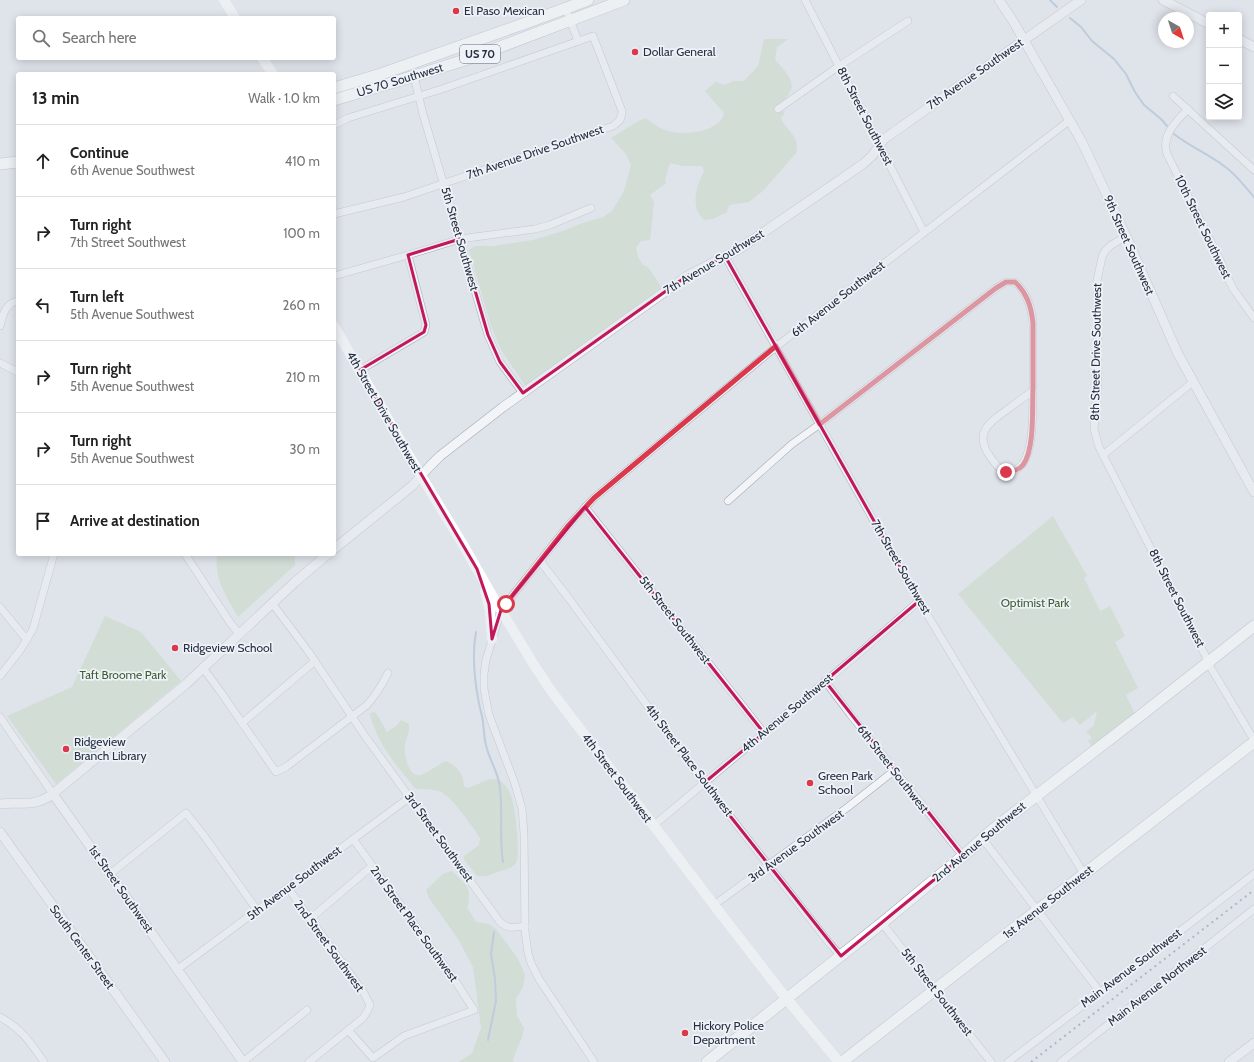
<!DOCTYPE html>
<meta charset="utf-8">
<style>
:root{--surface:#fff;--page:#f6f6f6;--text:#222;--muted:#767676;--line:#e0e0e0}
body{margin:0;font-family:Cabin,sans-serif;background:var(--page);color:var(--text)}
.controls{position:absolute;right:12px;top:12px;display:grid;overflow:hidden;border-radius:4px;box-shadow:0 2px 10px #0003}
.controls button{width:36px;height:36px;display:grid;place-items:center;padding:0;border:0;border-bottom:1px solid var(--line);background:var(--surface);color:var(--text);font:20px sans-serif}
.compass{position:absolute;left:1158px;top:12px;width:36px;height:36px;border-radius:50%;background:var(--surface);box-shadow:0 2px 10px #0003;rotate:141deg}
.stop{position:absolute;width:12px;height:12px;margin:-9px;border:3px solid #da394c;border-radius:50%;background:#fff}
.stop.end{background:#da394c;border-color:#fff;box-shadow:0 1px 4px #0008}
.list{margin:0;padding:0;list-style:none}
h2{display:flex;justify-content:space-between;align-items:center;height:52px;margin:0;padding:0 16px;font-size:17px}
h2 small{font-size:13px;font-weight:400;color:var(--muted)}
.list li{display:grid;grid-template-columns:26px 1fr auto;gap:12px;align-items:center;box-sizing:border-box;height:72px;padding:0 16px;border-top:1px solid var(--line)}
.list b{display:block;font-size:15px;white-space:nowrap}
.list p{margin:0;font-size:13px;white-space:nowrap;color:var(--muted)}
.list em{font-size:13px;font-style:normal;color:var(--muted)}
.icon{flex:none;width:22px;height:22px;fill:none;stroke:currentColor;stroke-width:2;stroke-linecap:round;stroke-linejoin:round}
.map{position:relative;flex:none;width:1254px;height:1062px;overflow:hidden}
.search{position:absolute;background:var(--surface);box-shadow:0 2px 10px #0003;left:16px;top:16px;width:320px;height:44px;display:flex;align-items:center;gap:10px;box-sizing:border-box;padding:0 14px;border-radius:4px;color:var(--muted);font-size:15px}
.panel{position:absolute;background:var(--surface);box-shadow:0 2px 10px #0003;left:16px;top:72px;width:320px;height:484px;border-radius:4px}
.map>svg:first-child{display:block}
</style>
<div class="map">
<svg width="1254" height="1062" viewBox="0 0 1254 1062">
<rect width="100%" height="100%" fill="#dfe3ea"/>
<g fill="#c4d4bf">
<path d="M764 39H788L777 47 775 60C782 68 797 81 790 92 786 99 779 105 774 112L785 111 784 114 781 118C784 127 793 132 796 141 797 144 796 149 797 152L764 190 749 202 729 205 727 212 713 219 704 220C701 216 696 211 696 206 694 194 699 181 704 171L702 166H683L670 163 665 180 666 183 650 195 654 203 650 240 641 241 636 248 638 257 643 265 648 267 662 288 526 387 501 350 491 326 469 250 475 246H494L533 240 563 231 583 223 603 217 612 211 624 191 631 165 626 154 611 138 635 123 645 118C654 124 663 131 673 132 688 135 721 131 724 113L705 91 716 82 725 85 733 81H744L758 66Z"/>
<path d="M1053 516 1087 576 1084 578 1100 611 1110 606 1125 636 1115 642 1138 688 1126 695 1135 714 1092 746 1088 741 1092 738 1086 732 1094 725 1097 711 1080 725 1073 717 1063 723 958 594Z"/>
<path d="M217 554H292L295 557V565L238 617C226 596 214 579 217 554Z"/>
<path d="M105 616 141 632 181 681 56 784 7 716 72 687Z"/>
<path d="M373 712 376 713 387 732 397 725 401 720 409 724C410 736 406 736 405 746 404 754 408 778 421 775 426 774 439 764 446 761 457 766 463 773 464 786L466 788C476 787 485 778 495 779 503 781 509 789 511 796 515 805 520 851 517 860 515 868 504 870 497 872 491 875 483 878 476 875L464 859V856L479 845 480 838C473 827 453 798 441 792 434 789 423 789 416 789 397 766 377 744 370 714Z"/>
<path d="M452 871 465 884 469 891 468 909 476 922 489 924 496 929 518 959 525 975 523 987 516 999 517 1016 524 1028 522 1037 513 1059 514 1062H459L472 1053 481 1028 473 967 458 939 429 898 426 890 443 874Z"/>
</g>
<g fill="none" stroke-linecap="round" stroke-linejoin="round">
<g stroke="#97afcd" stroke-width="2">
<path d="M1050 0 1057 7"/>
<path d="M1070 18 1081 27 1092 41 1114 59 1126 74 1135 92 1144 105 1161 119 1167 126"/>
<path d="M1174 134C1189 146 1208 154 1224 166 1236 174 1244 186 1254 197"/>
<path d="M476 632C472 654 474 676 478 698 479 706 482 714 483 722 484 731 484 740 487 749 491 763 499 774 500 789 503 813 499 838 503 862"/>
<path d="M488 1040 496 1001 495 979 491 954 494 932"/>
</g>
<defs>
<g id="minor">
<path d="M805 0 924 232"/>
<path d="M566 9 578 41"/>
<path d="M414 76 423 114 488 335 500 362 523 393"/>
<path d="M1173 96 1254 170"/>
<path d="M778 109 839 66 908 21"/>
<path d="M1188 109C1176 122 1161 135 1167 154L1221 262 1225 273 1234 290 1254 318"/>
<path d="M334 125 348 118 442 89 593 36 622 111C622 119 619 122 613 126L404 197 334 214"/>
<path d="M1126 236 1110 246 1105 251 1102 257 1097 281 1098 370 1097 396 1094 429 1099 447 1205 655 1208 663 1254 740"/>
<path d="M725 256 919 601 1073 856 1084 874"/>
<path d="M334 276 408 255 460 239 535 229 550 225 591 208"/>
<path d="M0 326C3 315 5 303 18 301"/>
<path d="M0 363 18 372"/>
<path d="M360 370 424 332 426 325 408 255"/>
<path d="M1103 455 1193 382"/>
<path d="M728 501 792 444 820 424 996 288 1006 282H1015C1027 293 1031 306 1033 323 1033 343 1033 364 1033 384 1032 403 1037 467 1012 471 1001 473 997 466 991 458 973 434 988 423 1008 409 1016 403 1024 397 1033 391"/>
<path d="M585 507 764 733"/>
<path d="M185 554 229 621 239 634"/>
<path d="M540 561 570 600 704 783 830 944 841 956"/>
<path d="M272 603 308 651 365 736 500 922C508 930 516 927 525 926"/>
<path d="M0 607 27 640"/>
<path d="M203 668 220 691 276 772 286 767 367 705C376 695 382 685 388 673"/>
<path d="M0 676 21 649 33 629 54 554"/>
<path d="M825 681 850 714 963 856"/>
<path d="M0 717 53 794"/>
<path d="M242 723 315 661"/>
<path d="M653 826 864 649 919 601"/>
<path d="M982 838 1100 992"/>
<path d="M110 874 186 813 205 837 257 910"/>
<path d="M288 888 364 993 370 1005 368 1010 363 1018 309 1062"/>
<path d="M714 905 848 807 895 770"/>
<path d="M310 919 372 866"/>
<path d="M882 923 991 1062"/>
<path d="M178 969 410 797"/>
<path d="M0 1017C23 1030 29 1041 44 1062"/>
<path d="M348 1030 373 1058 404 1036 474 1010 454 979 353 839"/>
<path d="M243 1062 307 1010"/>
<path d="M594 1062 539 979 531 963 528 953 525 931 524 833 522 809 515 784 489 715 484 689V674L486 660 501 610 568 526 594 498 777 346 1070 120"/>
<path d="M1008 1062 1144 959 1254 874"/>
<path d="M1061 1062 1254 909"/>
</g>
<g id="tertiary">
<path d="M999 0 1013 21 1082 142 1126 236 1178 354 1254 492"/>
<path d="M1163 0 1209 24"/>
<path d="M1239 39 1254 47"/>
<path d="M334 549 412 486 430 466 440 456 503 407 687 276 739 249 837 182 863 164 872 156 884 139 1081 0"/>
<path d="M53 794 243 1062"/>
<path d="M0 804C20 801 31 808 50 796L185 685 295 582 328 554"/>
<path d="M0 832 165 1062"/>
<path d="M1229 1062 1254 1043"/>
</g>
<g id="primary">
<path d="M334 88 381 74 523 24 588 0"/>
<path d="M334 100 414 76 471 58 624 0"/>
<path d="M0 164 18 162"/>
<path d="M707 1062 882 923 963 856 992 830 1145 712 1254 626"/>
<path d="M842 1062 1254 742"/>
</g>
</defs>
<use href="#minor" stroke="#a4aab4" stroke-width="8"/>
<use href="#tertiary" stroke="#a4aab4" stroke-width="10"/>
<use href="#primary" stroke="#9da7b7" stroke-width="12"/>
<use href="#minor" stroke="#f2f4f8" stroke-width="7"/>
<use href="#tertiary" stroke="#f2f4f8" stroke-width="9"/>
<g stroke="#fff" stroke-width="10">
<path d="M224 0 235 18"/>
<path d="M262 58 273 74"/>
<path d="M334 326 406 451 462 543 493 597 534 665 552 692 714 905 786 998 839 1062"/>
<path d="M485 591 490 611 492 639"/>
</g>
<use href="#primary" stroke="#fff" stroke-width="11"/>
<path stroke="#778195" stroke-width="2" stroke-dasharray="2 4" stroke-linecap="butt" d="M1031 1062 1254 890"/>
</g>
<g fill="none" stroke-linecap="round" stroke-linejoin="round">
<path stroke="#da394c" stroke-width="5" d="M506 604 568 526 594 498 776 346 820 424 996 288 1006 282H1015C1027 293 1031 306 1033 323 1033 345 1033 366 1033 388 1032 408 1035 448 1023 465 1019 470 1013 471 1006 472"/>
</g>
<path d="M0 0H1254V1062H0ZM460 239 488 335 500 362 523 393 687 276 725 256 919 601 825 681 963 856 841 956 704 783 764 733 585 507 501 610 492 639 489 604 477 569 360 370 424 332 426 325 408 255Z" fill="#dfe3ea" fill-opacity=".55" fill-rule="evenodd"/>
<path fill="none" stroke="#c2185b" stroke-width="3" stroke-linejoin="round" d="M460 239 488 335 500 362 523 393 687 276 725 256 919 601 825 681 963 856 841 956 704 783 764 733 585 507 501 610 492 639 489 604 477 569 360 370 424 332 426 325 408 255Z"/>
<g fill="#da394c" stroke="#eff2f7" stroke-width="1.5">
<circle cx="456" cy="11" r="4"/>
<circle cx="635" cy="52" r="4"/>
<circle cx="175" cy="648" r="4"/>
<circle cx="66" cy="749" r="4"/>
<circle cx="810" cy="783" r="4"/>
<circle cx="685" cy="1033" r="4"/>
</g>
<g text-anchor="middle" stroke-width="3.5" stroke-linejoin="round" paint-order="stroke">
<rect fill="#eff2f7" stroke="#626a78" stroke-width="1" x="460" y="45" width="40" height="18" rx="3"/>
<g font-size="11" font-weight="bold" fill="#263042">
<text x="480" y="58">US 70</text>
</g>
<g font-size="12" fill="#263042" stroke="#eff2f7" text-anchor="start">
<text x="464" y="15">El Paso Mexican</text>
<text x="643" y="56">Dollar General</text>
<text x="183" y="652">Ridgeview School</text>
<text x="74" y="746">Ridgeview<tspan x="74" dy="14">Branch Library</tspan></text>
<text x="818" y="780">Green Park<tspan x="818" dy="14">School</tspan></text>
<text x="693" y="1030">Hickory Police<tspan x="693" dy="14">Department</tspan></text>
</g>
<g font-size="12" fill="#263042" stroke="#eff2f7">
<text transform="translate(975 74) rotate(-35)" y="4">7th Avenue Southwest</text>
<text transform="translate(400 80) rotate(-17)" y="4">US 70 Southwest</text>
<text transform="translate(865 116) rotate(63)" y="4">8th Street Southwest</text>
<text transform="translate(535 152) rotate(-19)" y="4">7th Avenue Drive Southwest</text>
<text transform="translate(1203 227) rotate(64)" y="4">10th Street Southwest</text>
<text transform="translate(460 239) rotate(74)" y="4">5th Street Southwest</text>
<text transform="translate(1129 245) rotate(66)" y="4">9th Street Southwest</text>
<text transform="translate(714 262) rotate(-31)" y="4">7th Avenue Southwest</text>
<text transform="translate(838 299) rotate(-38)" y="4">6th Avenue Southwest</text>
<text transform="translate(1096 352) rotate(-89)" y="4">8th Street Drive Southwest</text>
<text transform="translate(384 412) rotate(60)" y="4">4th Street Drive Southwest</text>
<text transform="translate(901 567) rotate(60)" y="4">7th Street Southwest</text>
<text transform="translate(1177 598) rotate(63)" y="4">8th Street Southwest</text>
<text transform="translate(675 620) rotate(52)" y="4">5th Street Southwest</text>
<text transform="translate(787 713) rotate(-40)" y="4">4th Avenue Southwest</text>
<text transform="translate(689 760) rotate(53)" y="4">4th Street Place Southwest</text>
<text transform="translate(893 769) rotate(52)" y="4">6th Street Southwest</text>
<text transform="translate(617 778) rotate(53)" y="4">4th Street Southwest</text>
<text transform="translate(439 837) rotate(54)" y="4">3rd Street Southwest</text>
<text transform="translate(979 842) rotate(-40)" y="4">2nd Avenue Southwest</text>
<text transform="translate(796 846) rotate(-36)" y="4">3rd Avenue Southwest</text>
<text transform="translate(294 883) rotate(-37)" y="4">5th Avenue Southwest</text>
<text transform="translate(121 889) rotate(55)" y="4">1st Street Southwest</text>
<text transform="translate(1048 902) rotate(-38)" y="4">1st Avenue Southwest</text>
<text transform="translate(414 924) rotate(54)" y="4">2nd Street Place Southwest</text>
<text transform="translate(329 946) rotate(54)" y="4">2nd Street Southwest</text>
<text transform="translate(82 947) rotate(54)" y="4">South Center Street</text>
<text transform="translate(1131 968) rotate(-37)" y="4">Main Avenue Southwest</text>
<text transform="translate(1157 986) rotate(-38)" y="4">Main Avenue Northwest</text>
<text transform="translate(937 992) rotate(52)" y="4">5th Street Southwest</text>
</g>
<g font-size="12" fill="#395f32" stroke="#eff2f7">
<text x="1035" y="607">Optimist Park</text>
<text x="123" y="679">Taft Broome Park</text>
</g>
</g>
</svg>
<div class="controls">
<button>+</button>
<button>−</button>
<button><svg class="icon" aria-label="layers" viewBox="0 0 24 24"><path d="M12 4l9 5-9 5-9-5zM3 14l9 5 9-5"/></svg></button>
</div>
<svg class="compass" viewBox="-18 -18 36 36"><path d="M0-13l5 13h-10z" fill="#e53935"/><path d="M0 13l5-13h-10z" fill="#767676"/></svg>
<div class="stop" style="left:506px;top:604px"></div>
<div class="stop end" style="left:1006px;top:472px"></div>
<div class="search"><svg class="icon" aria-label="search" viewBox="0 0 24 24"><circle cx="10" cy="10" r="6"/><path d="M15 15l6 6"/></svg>Search here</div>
<section class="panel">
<h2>13 min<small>Walk · 1.0 km</small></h2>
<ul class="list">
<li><svg class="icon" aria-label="ahead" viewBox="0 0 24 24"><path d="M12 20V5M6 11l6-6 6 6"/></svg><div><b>Continue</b><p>6th Avenue Southwest</p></div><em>410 m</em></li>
<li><svg class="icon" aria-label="right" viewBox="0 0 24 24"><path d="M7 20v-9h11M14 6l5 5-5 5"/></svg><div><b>Turn right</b><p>7th Street Southwest</p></div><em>100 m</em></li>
<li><svg class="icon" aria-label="left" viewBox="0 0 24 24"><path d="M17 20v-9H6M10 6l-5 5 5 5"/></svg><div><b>Turn left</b><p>5th Avenue Southwest</p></div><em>260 m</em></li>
<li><svg class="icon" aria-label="right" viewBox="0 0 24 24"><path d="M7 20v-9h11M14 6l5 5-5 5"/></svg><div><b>Turn right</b><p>5th Avenue Southwest</p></div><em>210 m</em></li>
<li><svg class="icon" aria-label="right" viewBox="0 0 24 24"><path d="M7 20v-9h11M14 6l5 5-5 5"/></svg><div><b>Turn right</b><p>5th Avenue Southwest</p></div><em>30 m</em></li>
<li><svg class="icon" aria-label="arrive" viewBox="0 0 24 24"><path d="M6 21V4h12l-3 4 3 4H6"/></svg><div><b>Arrive at destination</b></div></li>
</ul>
</section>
</div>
